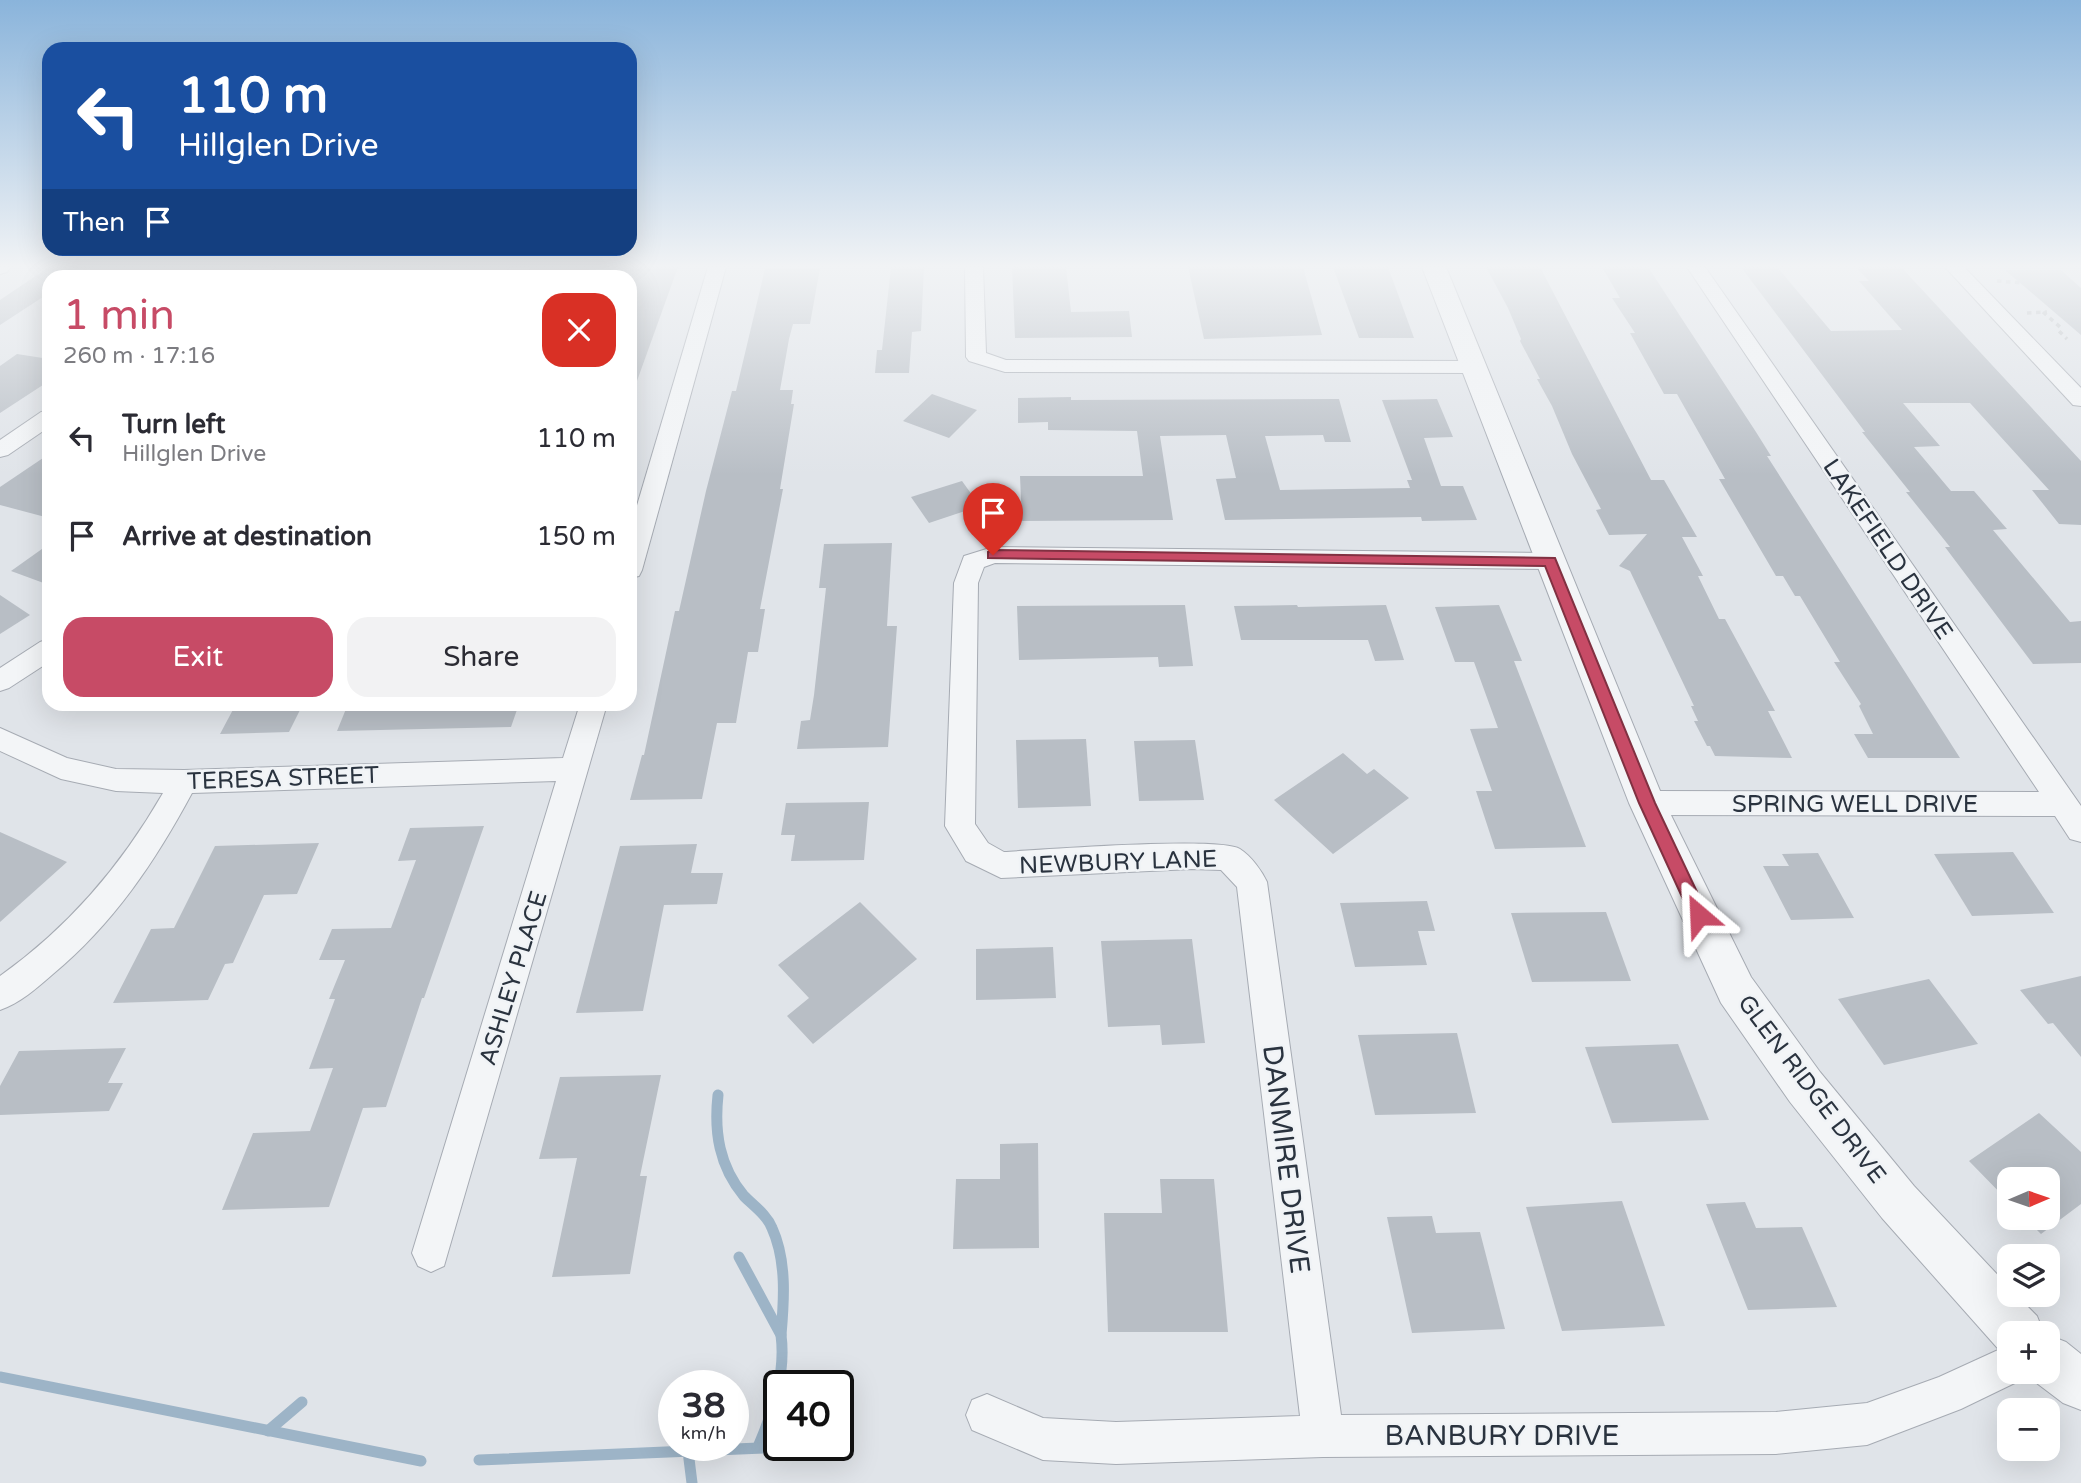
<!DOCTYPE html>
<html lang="en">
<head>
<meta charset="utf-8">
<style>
  body { margin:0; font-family:"Varela Round",sans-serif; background:#f2f2f3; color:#2b2b33; height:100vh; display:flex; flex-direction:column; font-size:26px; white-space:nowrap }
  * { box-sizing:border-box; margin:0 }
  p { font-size:23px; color:#7c7c81 }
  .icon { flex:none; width:38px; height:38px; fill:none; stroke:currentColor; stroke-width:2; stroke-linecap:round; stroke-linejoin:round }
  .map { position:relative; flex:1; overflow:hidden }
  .sheet { position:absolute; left:42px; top:270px; width:595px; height:441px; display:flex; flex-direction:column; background:#fff; border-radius:21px; box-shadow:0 7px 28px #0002 }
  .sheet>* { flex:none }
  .banner { position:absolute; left:42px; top:42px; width:595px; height:214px; border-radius:21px; box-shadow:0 7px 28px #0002; background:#1a4fa0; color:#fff; overflow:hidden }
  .needle { width:46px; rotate:88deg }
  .buttons { position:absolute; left:1997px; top:1167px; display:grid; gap:14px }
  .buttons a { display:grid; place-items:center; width:63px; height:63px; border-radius:14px; background:#fff; box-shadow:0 7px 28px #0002; font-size:35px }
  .speed { position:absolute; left:658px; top:1370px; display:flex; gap:14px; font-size:35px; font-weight:700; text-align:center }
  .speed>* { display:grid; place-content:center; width:91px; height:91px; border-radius:50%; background:#fff; box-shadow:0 7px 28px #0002; line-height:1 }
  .speed small { font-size:18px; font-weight:400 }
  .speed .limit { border:4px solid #111; border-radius:10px; background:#fff; color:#111 }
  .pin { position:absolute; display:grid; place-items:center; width:60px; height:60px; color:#fff; margin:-72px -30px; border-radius:50% 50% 50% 0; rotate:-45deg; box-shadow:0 0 7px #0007 }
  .pin .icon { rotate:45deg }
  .me { position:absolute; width:77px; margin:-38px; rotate:334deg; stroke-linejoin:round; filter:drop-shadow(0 0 5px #0008) }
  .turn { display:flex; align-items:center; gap:24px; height:147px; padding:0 21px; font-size:32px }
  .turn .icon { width:91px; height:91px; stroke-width:2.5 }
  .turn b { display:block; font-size:49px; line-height:60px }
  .then { display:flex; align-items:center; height:66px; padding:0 21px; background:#0003; gap:14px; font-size:26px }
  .round { display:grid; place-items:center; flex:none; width:74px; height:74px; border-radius:21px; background:#f2f2f3 }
  .headline { display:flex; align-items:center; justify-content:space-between; height:119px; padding:0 21px }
  h1 { font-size:42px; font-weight:600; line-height:52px; color:#c74b66 }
  .cta { display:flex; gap:14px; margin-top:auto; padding:14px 21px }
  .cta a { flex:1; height:80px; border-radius:21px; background:#c74b66; color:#fff; font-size:28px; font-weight:600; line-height:80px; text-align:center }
  .cta a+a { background:#f2f2f3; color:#2b2b33 }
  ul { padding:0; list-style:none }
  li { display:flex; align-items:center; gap:21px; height:98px; padding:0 21px }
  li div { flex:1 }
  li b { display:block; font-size:26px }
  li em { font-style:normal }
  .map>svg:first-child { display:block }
</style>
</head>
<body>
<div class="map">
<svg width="2081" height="1483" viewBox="0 0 2081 1483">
  <rect width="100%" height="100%" fill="#e0e4e9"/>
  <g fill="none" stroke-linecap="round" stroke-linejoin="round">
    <!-- stream -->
    <g stroke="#9db4c7" stroke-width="11">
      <path d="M718,1095C714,1132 719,1166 744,1196C754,1206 767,1215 772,1228C787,1261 784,1301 781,1335"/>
      <path d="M739,1257L781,1335C786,1373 773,1412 758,1447"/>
      <polyline points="0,1377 421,1461"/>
      <polyline points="268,1431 302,1402"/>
      <polyline points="688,1451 692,1483"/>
      <polyline points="479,1460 808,1446"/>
    </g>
  </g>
  <!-- building -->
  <g fill="#b8bec5">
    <polygon points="49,267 91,267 76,276 49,276 49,293 0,325 0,300"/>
    <polygon points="630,267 678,267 633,392 630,391"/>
    <polygon points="891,267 924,267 921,331 912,332 909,373 875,373 877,350 882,350"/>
    <polygon points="1012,267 1066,267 1071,312 1129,311 1132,337 1015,338"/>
    <polygon points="1188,267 1303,267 1322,335 1204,339"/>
    <polygon points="1333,267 1388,267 1414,338 1359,338"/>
    <polygon points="1486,267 1540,267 1651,480 1664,480 1697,537 1682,537 1703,576 1698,576 1719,619 1725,619 1775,711 1768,711 1792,758 1715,756 1710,746 1707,746 1694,721 1698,721 1691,706 1694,706 1630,571 1619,566 1647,534 1609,535 1596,510 1601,509 1572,454 1552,406 1537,379 1540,379 1520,341 1521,339 1508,308"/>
    <polygon points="1602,267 1648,267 1756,432 1771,456 1767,456 1960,758 1868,758 1854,734 1873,734 1859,706 1861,704 1834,662 1840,662 1800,596 1795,596 1783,576 1776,576 1719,479 1725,479 1677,394 1664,394 1630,333 1635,333 1612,298 1620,298"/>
    <polygon points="1741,267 1777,267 1831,331 1902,330 1859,281 1869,281 1856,267 1901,267 2081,461 2081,525 2059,524 2032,490 2049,490 1970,403 1903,403 1940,446 1914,447 1951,491 1974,491 2007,529 1993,530 2070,622 2081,621 2081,663 2033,664 1945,547 1950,547 1906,492 1910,492 1862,432 1865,432"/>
    <polygon points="820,268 810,324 793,324 789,339 780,390 793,390 791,404 794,404 780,489 783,489 760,609 765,609 758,652 748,652 736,723 717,723 702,799 630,800 642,755 644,755 675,611 679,611 706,491 732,391 736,391 765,269"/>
    <polygon points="2005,270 2061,270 2081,288 2081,335"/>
    <polygon points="17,354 49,359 49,381 0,413 0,366"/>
    <polygon points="932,394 977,410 949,438 903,421"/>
    <polygon points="1071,397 1071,400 1339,399 1351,442 1325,442 1323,435 1265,436 1280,490 1410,488 1407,480 1412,480 1382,400 1437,399 1453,437 1424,438 1441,486 1463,486 1477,520 1422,521 1421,517 1225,520 1216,479 1236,478 1226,435 1160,436 1173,520 1022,521 1020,476 1143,476 1137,431 1048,430 1048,422 1018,423 1018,398"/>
    <polygon points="49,454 49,518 0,505 0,487"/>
    <polygon points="962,481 980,506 929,523 911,497"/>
    <polygon points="892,543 887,626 897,626 888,747 797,749 801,721 810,720 814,695 826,588 819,588 824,544"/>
    <polygon points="49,544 49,585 11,571"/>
    <polygon points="0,595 30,615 0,634"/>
    <polygon points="1185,605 1193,666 1159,667 1158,657 1019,660 1017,606"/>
    <polygon points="1297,605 1298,607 1386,605 1404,660 1375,661 1368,640 1241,640 1234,606"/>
    <polygon points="1499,605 1522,661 1514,661 1586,847 1495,849 1476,791 1492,791 1470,729 1498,728 1474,662 1455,662 1435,607"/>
    <polygon points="236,704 303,704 289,732 220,734"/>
    <polygon points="348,704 519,704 511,727 337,731"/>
    <polygon points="1086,739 1091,806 1018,808 1016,740"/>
    <polygon points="1195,740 1204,800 1139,801 1134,741"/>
    <polygon points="1343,753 1367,774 1374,769 1409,798 1333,854 1274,800"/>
    <polygon points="869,802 864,860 791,861 795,835 781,835 786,803"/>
    <polygon points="484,826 424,998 422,998 386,1107 363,1108 329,1207 222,1210 253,1133 310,1131 333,1068 309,1069 335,999 329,999 345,960 319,960 332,929 391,928 416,860 398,861 410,828"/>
    <polygon points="0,832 67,862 0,922"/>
    <polygon points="319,843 297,894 264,895 233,963 225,964 208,1000 113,1003 151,929 174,928 215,846"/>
    <polygon points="697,844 691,873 723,873 717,904 664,905 643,1011 576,1013 620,846"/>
    <polygon points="2013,852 2054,913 1972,916 1934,854"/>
    <polygon points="1818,853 1854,918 1791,920 1763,866 1789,866 1782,854"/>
    <polygon points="1427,901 1435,931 1418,931 1427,965 1355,967 1340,903"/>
    <polygon points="860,902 917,959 813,1044 787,1016 809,998 778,965"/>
    <polygon points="1606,912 1631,981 1532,982 1511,913"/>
    <polygon points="1192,939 1205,1043 1162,1045 1160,1025 1108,1027 1101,941"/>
    <polygon points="1053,947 1056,998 976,1000 976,949"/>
    <polygon points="2081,976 2081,1057 2053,1023 2048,1024 2020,990"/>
    <polygon points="1929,979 1978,1044 1884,1065 1838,999"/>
    <polygon points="1457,1033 1476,1113 1375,1115 1358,1035"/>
    <polygon points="1678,1044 1709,1120 1612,1123 1585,1047"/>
    <polygon points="126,1048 108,1083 123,1083 109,1111 0,1115 0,1086 19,1051"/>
    <polygon points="661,1075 640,1176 647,1176 630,1274 552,1277 577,1158 539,1159 560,1077"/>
    <polygon points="2039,1113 2081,1152 2081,1204 2041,1234 2025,1218 2048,1218 2048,1180 2009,1180 2009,1202 1969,1161"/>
    <polygon points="1038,1143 1039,1248 953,1249 956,1179 1000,1179 1000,1144"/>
    <polygon points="1160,1179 1214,1179 1228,1332 1108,1332 1104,1213 1162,1213"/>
    <polygon points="1622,1201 1665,1326 1562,1331 1526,1207"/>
    <polygon points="1745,1202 1756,1228 1802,1227 1837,1307 1748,1310 1706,1204"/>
    <polygon points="1432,1216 1436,1233 1480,1232 1505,1329 1412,1333 1387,1217"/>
  </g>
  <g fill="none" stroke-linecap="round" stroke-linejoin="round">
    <defs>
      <g id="minor">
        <polygon points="0,267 10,267 7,272 0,274"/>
        <polygon points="253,267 275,267 264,276 243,276"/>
        <polygon points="511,267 531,267 522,276 502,276"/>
        <polygon points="708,267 726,267 642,570 639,576 630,578 630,529"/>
        <polygon points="965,267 983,267 986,353 1006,360 1474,361 1481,363 1484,367 1481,371 1474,373 1005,372 969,361 966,357"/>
        <polygon points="1687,267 1705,267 2081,806 2081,842 2070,839 2055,816 1647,815 1637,811 1632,803 1637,795 1647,791 2039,792"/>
        <polygon points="1945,267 1964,267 2081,388 2081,406 2073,405"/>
        <polygon points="49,411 49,427 8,455 0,457 0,440 41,412"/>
        <path d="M993,547L1550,553L1559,555L1562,561L1559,567L1550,569L995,563L984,567L978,583L975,824L988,843L1004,852C1040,850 1219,836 1240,849C1251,856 1262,871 1267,882L1341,1415L1776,1412L1867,1403L1939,1377L2009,1345V1372H2026L2023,1379L1961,1409L1867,1445L1776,1454L1323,1457L1116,1464L1043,1460L972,1430L966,1415L972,1400L987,1394L1043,1418L1116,1422L1300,1416L1237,887L1221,870L1192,869L1001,878L966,861L945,826L954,583L964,556Z"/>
        <polygon points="49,639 49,662 9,688 0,691 0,668 40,642"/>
        <path d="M580,704H607L444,1266L431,1272L418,1266L412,1253L556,781L192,793C155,862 113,924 53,974C37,988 20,1003 0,1010V976C69,927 121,866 163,793L116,791L61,779L0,751V728L67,758L116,769L184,770L563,758Z"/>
      </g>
      <g id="tertiary">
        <polygon points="1422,267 1446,267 1665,803 1751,977 1820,1072 1914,1186 2009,1287 2009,1295 2016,1295 2037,1316 2044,1334 2009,1334 2009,1355 2001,1352 1882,1218 1790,1102 1721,1003 1629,803"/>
        <polygon points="2048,1335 2066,1342 2081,1354 2081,1410 2063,1403 2030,1378 2028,1372 2048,1372"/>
      </g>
    </defs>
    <!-- minor casing -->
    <use href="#minor" stroke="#a6abb3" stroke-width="2"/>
    <!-- tertiary casing -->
    <use href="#tertiary" stroke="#a6abb3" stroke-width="2"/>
    <!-- path -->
    <g stroke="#bbbfc3" stroke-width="3.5" stroke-dasharray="4.5 4.5" stroke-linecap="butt">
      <polyline points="1997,281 2024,283"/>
      <polyline points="2043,312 2060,327 2059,331 2067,339"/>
      <polyline points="2027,313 2047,312"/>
    </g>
    <!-- minor -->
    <use href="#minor" fill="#f3f5f7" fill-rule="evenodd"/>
    <!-- tertiary -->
    <use href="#tertiary" fill="#f3f5f7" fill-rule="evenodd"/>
  </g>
  <!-- sky -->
  <linearGradient id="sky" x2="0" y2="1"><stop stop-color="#8ab4db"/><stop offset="0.56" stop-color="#f1f3f5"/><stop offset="1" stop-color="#f1f3f5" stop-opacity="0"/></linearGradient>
  <rect width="2081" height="475" fill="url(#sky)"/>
  <!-- route -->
  <polygon fill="#c74b66" stroke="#813142" stroke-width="2" points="993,550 1555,558 1655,803 1708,915 1706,921 1699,923 1693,921 1639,803 1545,566 988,558 988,552"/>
  <g text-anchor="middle" stroke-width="5" stroke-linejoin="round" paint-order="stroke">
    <!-- street labels -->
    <g font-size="24" fill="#2a333f" stroke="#f0f3f6">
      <text transform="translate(1888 549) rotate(56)" y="8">LAKEFIELD DRIVE</text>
      <text transform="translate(283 778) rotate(-2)" y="8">TERESA STREET</text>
      <text x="1855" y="812">SPRING WELL DRIVE</text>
      <text transform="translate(1118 862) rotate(-2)" y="8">NEWBURY LANE</text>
      <text transform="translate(513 978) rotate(-73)" y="8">ASHLEY PLACE</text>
      <text transform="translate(1812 1089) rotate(53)" y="8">GLEN RIDGE DRIVE</text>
    </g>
    <!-- near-street labels -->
    <g font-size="28" fill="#2a333f" stroke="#f0f3f6">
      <text transform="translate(1287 1159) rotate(83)" y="10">DANMIRE DRIVE</text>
      <text x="1502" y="1445">BANBURY DRIVE</text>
    </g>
  </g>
</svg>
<div class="buttons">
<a><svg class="needle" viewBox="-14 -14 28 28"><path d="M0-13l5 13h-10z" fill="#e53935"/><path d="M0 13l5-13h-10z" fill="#7c7c81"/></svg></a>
<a><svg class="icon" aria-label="layers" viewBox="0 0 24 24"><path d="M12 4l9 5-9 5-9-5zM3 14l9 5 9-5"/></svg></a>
<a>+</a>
<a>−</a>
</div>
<div class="speed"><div>38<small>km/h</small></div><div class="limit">40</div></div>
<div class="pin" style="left:993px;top:555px;background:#d93025"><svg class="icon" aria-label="arrive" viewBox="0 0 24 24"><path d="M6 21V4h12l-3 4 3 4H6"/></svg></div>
<svg class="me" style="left:1699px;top:915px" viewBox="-20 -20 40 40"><path d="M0-17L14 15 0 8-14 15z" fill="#c74b66" stroke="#fff" stroke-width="4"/></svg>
<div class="banner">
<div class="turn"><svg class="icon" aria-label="left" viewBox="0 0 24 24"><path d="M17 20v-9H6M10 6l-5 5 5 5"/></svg><div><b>110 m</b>Hillglen Drive</div></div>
<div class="then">Then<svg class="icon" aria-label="arrive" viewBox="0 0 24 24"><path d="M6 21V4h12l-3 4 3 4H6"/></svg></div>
</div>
<section class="sheet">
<div class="headline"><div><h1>1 min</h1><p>260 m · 17:16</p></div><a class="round" style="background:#d93025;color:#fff"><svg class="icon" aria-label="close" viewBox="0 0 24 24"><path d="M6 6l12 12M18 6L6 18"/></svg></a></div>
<ul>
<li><svg class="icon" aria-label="left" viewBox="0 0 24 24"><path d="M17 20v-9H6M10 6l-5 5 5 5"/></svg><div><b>Turn left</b><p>Hillglen Drive</p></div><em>110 m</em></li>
<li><svg class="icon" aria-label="arrive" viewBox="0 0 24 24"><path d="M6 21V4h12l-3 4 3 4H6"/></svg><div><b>Arrive at destination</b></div><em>150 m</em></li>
</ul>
<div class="cta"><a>Exit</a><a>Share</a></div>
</section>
</div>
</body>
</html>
